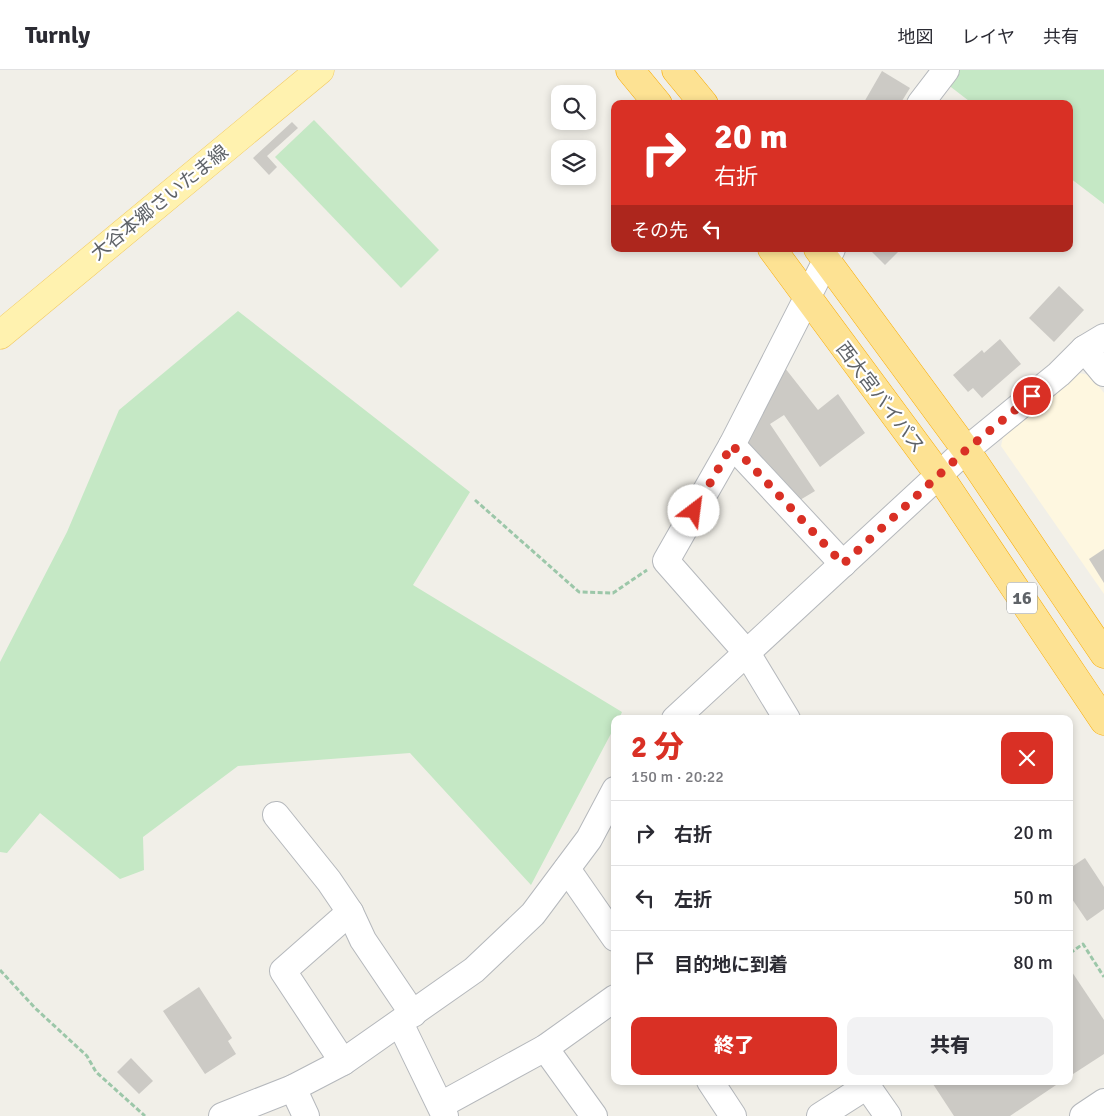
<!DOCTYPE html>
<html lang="ja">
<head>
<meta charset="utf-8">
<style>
  body { margin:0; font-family:Signika,"Noto Sans JP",sans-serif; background:#f2f2f3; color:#2b2b33; height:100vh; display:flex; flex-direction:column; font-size:19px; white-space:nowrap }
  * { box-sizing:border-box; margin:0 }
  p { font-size:16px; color:#7c7c81 }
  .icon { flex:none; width:28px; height:28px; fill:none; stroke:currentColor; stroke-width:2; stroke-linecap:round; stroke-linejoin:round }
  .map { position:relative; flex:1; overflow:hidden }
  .drawer { position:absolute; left:611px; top:645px; width:462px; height:370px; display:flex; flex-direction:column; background:#fff; border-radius:10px; box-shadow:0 2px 8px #0003 }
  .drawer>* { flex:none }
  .hud { position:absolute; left:611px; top:30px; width:462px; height:152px; border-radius:10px; box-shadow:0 2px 8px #0003; background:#d93025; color:#fff; overflow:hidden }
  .controls { position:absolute; left:551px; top:15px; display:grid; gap:10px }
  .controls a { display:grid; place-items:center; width:45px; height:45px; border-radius:10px; background:#fff; box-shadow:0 2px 8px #0003; font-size:25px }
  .pin { position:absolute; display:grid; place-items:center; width:42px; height:42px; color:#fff; margin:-21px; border:2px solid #fff; border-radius:50%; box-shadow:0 1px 5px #0007 }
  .me { position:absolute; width:55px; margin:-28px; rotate:30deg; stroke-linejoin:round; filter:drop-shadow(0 0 4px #0008) }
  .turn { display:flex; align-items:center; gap:18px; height:105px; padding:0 20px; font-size:22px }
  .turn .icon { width:65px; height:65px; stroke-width:2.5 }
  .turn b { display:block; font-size:35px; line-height:42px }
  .then { display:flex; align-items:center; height:48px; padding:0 20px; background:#0003; gap:10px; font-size:19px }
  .round { display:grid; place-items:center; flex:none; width:52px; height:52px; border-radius:10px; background:#f2f2f3 }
  .summary { display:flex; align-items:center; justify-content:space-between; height:85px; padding:0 20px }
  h1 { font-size:30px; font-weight:800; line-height:38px; color:#d93025 }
  .action { display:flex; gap:10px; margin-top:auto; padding:10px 20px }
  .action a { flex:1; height:58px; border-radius:10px; background:#d93025; color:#fff; font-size:20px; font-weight:800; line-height:58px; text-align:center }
  .action a+a { background:#f2f2f3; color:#2b2b33 }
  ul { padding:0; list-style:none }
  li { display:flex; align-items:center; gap:15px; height:65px; padding:0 20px; border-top:1px solid #e1e1e2 }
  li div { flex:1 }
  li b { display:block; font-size:19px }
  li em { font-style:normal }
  header { display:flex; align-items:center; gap:30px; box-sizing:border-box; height:70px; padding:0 25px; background:#fff; border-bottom:1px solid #e1e1e2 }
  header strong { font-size:24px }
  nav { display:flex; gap:28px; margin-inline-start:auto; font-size:18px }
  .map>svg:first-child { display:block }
</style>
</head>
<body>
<header>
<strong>Turnly</strong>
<nav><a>地図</a><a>レイヤ</a><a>共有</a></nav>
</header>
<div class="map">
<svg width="1104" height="1046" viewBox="0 0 1104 1046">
  <rect width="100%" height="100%" fill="#f1efe8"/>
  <!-- commercial -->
  <polygon fill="#fef7e0" points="1078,303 1090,305 1104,323 1104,524 1001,376 1004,363"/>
  <!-- green -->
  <g fill="#c5e8c5">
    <polygon points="957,0 1104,0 1104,134 1070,108 1070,34 973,34 947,14"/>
    <polygon points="314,50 439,180 401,218 275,87"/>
    <polygon points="238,241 470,422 413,515 622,642 619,649 615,649 615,656 531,815 410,683 238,696 143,767 144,800 120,809 40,743 7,783 0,782 0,592 67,462 119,340"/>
  </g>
  <!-- building -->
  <g fill="#cccac5">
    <polygon points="882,1 910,18 900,34 863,34"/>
    <polygon points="292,52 298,58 267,86 277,97 269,105 253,88"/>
    <polygon points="869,179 901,179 885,195"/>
    <polygon points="1059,216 1084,240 1054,272 1029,248"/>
    <polygon points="1000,269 1021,294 982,328 973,318 968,322 953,305 982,280 984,283"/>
    <polygon points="781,293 818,340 838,324 865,363 820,397 784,345 770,354 815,421 795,433 742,376"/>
    <polygon points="1104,479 1104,513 1089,489"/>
    <polygon points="1085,788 1104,817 1104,839 1087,851 1070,826 1070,798"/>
    <polygon points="1070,899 1104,950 1104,984 1070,1006"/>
    <polygon points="199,917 232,968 228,971 236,984 205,1004 163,941"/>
    <polygon points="131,988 153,1011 139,1024 117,1002"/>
    <polygon points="931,1011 1062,1011 1010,1046 954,1046"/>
  </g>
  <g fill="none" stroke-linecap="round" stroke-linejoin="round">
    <defs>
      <g id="minor">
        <polyline points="920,34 946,0"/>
        <polyline points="1084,279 1104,303"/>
        <polyline points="732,375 843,494"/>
        <polyline points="675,649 966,380 1059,304 1084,279 1104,267"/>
        <polyline points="787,649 747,583 666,491 732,375 832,179"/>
        <polyline points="276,745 329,811 350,842 363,870 413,944"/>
        <polyline points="567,799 615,868"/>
        <polyline points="400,953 445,1046"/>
        <polyline points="545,978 594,1046"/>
        <polyline points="343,992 283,901 350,842"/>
        <polyline points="710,1011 733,1046"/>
        <polyline points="293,1018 306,1046"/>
        <polyline points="441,1035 545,978 615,928"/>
        <polyline points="222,1046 293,1018 343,992 474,900 533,844 589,769 615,720"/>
        <polyline points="820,1046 867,1016 888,1046"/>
        <polyline points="1083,1046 1104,1032"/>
      </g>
      <polyline id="major" points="0,265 320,0"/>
      <g id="highway">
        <polyline points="630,0 658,34"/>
        <polyline points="676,0 704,34"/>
        <polyline points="772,179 939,405 1104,651"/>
        <polyline points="818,179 966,380 1104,584"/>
      </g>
    </defs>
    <!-- minor casing -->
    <use href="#minor" stroke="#b5b8bc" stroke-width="28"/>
    <!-- major casing -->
    <use href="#major" stroke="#f2c960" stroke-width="29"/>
    <!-- highway casing -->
    <use href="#highway" stroke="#f9ab00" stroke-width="29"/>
    <!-- path -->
    <g stroke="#9cc7a9" stroke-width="3" stroke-dasharray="5 2.5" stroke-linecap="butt">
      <polyline points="475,430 579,522 613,523 647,500"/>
      <polyline points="1070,883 1083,874 1104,907"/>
      <polyline points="0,900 35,938 87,986 96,1002 145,1046"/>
    </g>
    <!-- minor -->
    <use href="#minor" stroke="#fff" stroke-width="26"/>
    <!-- major -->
    <use href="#major" stroke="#fff2af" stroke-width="28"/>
    <!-- highway -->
    <use href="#highway" stroke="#fde293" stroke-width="28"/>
  </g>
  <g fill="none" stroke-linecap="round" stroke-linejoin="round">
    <!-- route -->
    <polyline stroke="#d93025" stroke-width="9" stroke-dasharray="0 16.2" points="694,441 732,375 843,494 966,380 1032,326"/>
  </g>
  <g text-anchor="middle" stroke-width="4.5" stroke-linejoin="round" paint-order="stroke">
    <!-- shield labels -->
    <rect fill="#fff" stroke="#8f9295" stroke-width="1" x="1007" y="512.5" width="30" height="31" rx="4"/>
    <g font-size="18" font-weight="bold" fill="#5f6368">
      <text x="1022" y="534">16</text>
    </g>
    <!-- street labels -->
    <g font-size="19" fill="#5f6368" stroke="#fff">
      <text transform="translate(159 132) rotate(-39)" y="7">大谷本郷さいたま線</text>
      <text transform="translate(881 327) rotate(53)" y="7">西大宮バイパス</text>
    </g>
  </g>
</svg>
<div class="controls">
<a><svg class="icon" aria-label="search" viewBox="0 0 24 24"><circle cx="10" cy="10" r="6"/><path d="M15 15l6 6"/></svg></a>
<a><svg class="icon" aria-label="layers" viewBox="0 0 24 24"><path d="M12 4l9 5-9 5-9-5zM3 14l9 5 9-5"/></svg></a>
</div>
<div class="pin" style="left:1032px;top:326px;background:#d93025"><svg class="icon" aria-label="arrive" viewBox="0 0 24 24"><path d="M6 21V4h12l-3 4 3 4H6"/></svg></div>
<svg class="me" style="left:694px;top:441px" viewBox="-20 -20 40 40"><circle r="19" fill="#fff"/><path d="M0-13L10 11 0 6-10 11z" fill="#d93025"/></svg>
<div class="hud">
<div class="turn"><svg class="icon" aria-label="right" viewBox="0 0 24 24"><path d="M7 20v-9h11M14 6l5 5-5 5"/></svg><div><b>20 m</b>右折</div></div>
<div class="then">その先<svg class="icon" aria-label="left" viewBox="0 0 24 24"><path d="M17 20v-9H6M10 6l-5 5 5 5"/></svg></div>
</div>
<section class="drawer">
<div class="summary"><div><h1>2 分</h1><p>150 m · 20:22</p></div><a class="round" style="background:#d93025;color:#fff"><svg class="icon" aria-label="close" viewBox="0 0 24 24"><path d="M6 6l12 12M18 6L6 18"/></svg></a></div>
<ul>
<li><svg class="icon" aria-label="right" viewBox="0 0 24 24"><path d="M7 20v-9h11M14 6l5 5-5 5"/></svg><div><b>右折</b></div><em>20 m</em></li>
<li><svg class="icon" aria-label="left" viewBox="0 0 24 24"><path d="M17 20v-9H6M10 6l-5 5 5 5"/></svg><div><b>左折</b></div><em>50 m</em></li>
<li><svg class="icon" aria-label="arrive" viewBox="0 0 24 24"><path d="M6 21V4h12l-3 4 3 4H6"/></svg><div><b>目的地に到着</b></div><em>80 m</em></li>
</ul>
<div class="action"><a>終了</a><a>共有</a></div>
</section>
</div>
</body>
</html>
